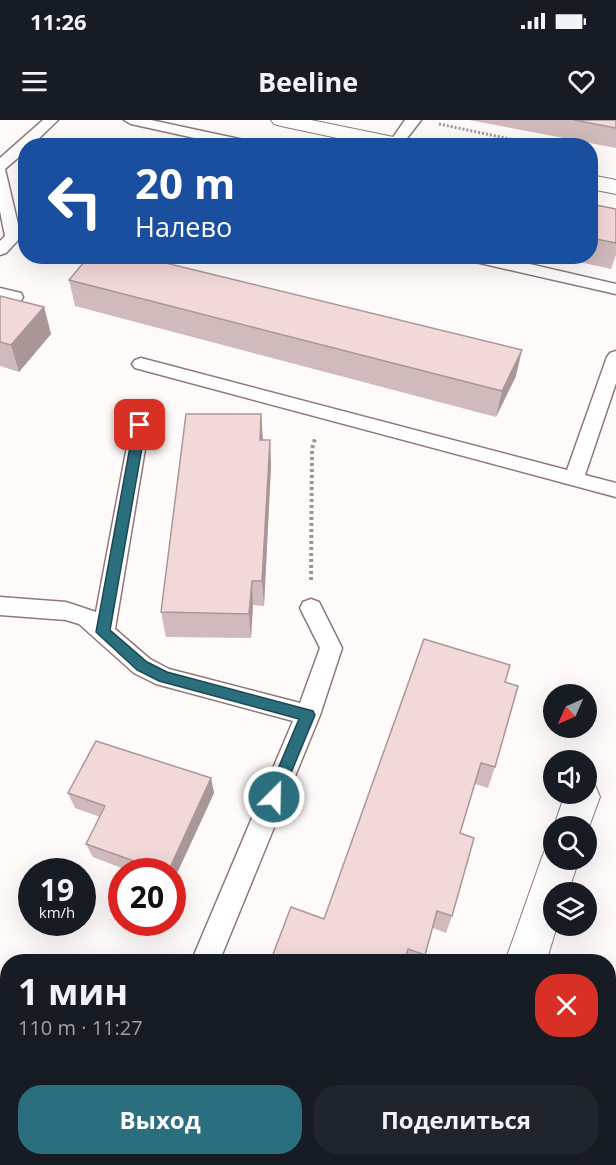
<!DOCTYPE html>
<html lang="ru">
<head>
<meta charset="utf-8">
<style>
  body { margin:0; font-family:"Open Sans",sans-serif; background:#20242c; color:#f1f3f6; height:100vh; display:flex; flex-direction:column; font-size:22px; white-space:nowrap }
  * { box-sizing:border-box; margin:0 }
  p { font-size:20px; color:#9ea1a6 }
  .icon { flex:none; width:33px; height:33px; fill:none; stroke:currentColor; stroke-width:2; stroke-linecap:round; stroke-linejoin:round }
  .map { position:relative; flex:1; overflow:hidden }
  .panel { position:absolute; left:0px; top:834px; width:616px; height:212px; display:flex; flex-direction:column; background:#171b24; border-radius:24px 24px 0 0; box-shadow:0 6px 24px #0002 }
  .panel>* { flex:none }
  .guide { position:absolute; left:18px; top:18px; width:580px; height:126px; border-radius:24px; box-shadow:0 6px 24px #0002; background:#1a4fa0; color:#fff; overflow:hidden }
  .needle { width:39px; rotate:225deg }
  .fabs { position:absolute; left:543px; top:564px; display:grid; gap:12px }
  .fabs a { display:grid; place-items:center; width:54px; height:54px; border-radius:50%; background:#171b24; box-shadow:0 6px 24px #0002; font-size:30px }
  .speed { position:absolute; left:18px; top:738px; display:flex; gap:12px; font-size:30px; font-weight:700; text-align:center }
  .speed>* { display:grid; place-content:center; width:78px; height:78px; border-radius:50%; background:#171b24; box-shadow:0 6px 24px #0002; line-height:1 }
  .speed small { font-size:15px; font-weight:400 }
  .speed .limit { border:9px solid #d22; background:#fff; color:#111 }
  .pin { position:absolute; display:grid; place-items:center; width:51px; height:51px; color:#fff; margin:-26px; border-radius:12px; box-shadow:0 3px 9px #0006 }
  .me { position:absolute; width:66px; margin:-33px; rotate:23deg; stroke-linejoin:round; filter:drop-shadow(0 0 4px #0008) }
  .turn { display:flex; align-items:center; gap:21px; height:126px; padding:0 18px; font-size:27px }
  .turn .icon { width:78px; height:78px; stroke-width:2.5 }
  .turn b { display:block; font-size:42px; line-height:51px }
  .round { display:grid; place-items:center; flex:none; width:63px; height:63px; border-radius:24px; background:#20242c }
  .headline { display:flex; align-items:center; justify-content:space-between; height:102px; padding:0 18px }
  h1 { font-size:36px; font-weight:700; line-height:45px }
  .primary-button { display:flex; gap:12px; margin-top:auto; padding:12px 18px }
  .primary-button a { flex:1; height:69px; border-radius:24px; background:#2b6f7f; color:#fff; font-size:24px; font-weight:700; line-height:69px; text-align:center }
  .primary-button a+a { background:#20242c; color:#f1f3f6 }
  .status { display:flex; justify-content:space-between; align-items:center; height:42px; padding:0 30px; background:#171b24; direction:ltr }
  .status svg { height:16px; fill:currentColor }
  header { display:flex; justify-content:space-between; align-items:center; height:78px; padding:0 18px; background:#171b24; font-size:27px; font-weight:700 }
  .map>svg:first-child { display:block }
</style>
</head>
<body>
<div class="status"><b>11:26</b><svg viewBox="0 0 49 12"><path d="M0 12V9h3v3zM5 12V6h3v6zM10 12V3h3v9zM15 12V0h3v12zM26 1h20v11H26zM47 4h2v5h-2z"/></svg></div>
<header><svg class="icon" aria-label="menu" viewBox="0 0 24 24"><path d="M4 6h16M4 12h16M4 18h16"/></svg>Beeline<svg class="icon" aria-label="heart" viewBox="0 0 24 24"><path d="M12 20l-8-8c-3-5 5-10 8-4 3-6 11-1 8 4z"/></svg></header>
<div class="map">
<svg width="616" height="1045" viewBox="0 0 616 1045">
  <rect width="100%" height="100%" fill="#fffafa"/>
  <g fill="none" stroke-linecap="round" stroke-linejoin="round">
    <defs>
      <g id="service">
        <polygon points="43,0 58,0 31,26 26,26 26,31 5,49 21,117 6,133 0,135 0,121 5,116 0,91 0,38"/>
        <polygon points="124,0 151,0 253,22 260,26 231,26 131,4"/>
        <polygon points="405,0 421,0 401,26 391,26 389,23"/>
        <polygon points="357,11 364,15 357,26 342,26 352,12"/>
        <polygon points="463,136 495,136 616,164 616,174 471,141"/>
        <polygon points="0,168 21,173 23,177 21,181 15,182 0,178"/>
        <polygon points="616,231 616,263 585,355 616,363 616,377 135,248 132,244 135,240 141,238 567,350 607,237 610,233"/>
        <polygon points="140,298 147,300 149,305 115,509 150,539 169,549 300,583 320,528 300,488 303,482 311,479 319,482 342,528 320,595 219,842 191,842 293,601 156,564 134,553 79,504 66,500 0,495 0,477 66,482 96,492 131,305 133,300"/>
        <polygon points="106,1038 137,1038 135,1045 103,1045"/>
      </g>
      <g id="minor">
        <polygon points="586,662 595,665 600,677 586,715 586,706 554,706 565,674 586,674"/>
        <polygon points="554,724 554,740 579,740 568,772 554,772 554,806 557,806 546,842 505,842 541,740 546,727"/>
        <polygon points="405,1038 451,1038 449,1045 403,1045"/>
      </g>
      <g id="tertiary">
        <polygon points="271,0 311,0 408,20 415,22 418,26 375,26 281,6 274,4"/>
        <polygon points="591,55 616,60 616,74 591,69"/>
      </g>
    </defs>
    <!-- service casing -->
    <use href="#service" stroke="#8e7879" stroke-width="3"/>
    <!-- minor casing -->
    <use href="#minor" stroke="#8e7879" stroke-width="2"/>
    <!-- tertiary casing -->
    <use href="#tertiary" stroke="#8e7879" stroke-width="2"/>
    <!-- path-far2 -->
    <polyline stroke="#9d9595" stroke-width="3" stroke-dasharray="2 2" stroke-linecap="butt" points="439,4 543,26"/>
    <!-- path-far1 -->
    <polyline stroke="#9d9595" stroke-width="4" stroke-dasharray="3 3" stroke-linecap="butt" points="311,460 312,329 315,319"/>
    <!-- path -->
    <polyline stroke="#9d9595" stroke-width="4.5" stroke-dasharray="4 4" stroke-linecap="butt" points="0,1035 16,1045"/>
    <!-- service -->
    <use href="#service" fill="#fff" fill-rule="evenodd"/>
    <!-- minor -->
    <use href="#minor" fill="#fff" fill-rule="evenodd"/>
    <!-- tertiary -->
    <use href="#tertiary" fill="#fff" fill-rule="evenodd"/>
  </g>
  <!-- wall -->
  <g fill="#d0babb">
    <polygon points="469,0 616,0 616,28"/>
    <polygon points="591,84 616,89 616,135 611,149 552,136 591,136"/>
    <polygon points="69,160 516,256 496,297 75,186"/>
    <polygon points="0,176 44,187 51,214 19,252 0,246"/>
    <polygon points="261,294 263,320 270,320 271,346 264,486 253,485 251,518 166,517 161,492"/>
    <polygon points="505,562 495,647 488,668 475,664 460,713 452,796 446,813 433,808 423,842 270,842 324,799"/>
    <polygon points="211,658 214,673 172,764 172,752 132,752 93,737 86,724 100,697 75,688 68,673"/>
    <polygon points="196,1038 345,1038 343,1045 201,1045"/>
  </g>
  <!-- shaded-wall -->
  <g fill="#a99798">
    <polygon points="44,187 51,214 19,252 11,225"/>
    <polygon points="522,230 516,256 496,297 502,271"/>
    <polygon points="261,294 263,321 260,320"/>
    <polygon points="270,320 271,346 264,486 262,461"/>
    <polygon points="252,461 253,485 251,518 249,494"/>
    <polygon points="211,658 214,673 172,764 172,752 168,752"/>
  </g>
  <!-- building -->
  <g fill="#f2d8d9" stroke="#a99798" stroke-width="1.5">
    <polygon points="574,0 616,0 616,8"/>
    <polygon points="591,84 616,89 616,123 591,118"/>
    <polygon points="89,136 137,136 522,230 502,271 69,160"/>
    <polygon points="0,176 44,187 11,225 0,222"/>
    <polygon points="186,294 261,294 260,320 270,320 262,461 252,461 249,494 161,492"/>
    <polygon points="424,519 510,545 505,562 518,566 495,647 481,643 460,713 474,718 452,796 437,791 425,835 408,829 404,842 270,842 291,787 324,799"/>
    <polygon points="96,621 211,658 168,752 165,752 86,724 105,686 68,673"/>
    <polygon points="196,1038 344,1038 342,1045 208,1045 209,1044"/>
  </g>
  <!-- route -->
  <polygon fill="#2b6f7f" stroke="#1c4853" stroke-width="1.5" points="140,301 146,305 110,510 147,542 167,552 313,591 315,595 281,677 279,682 274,684 268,682 266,677 299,599 159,561 137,550 96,512 134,305"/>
</svg>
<div class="fabs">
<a><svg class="needle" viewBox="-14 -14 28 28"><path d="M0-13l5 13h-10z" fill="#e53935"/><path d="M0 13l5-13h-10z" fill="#9ea1a6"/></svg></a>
<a><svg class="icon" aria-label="sound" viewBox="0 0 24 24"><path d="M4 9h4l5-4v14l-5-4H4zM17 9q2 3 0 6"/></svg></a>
<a><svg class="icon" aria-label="search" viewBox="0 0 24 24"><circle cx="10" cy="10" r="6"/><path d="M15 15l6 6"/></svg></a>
<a><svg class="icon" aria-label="layers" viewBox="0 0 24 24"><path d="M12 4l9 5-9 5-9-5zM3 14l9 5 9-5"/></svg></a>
</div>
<div class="speed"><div>19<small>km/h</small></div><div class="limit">20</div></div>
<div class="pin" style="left:140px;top:305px;background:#d93025"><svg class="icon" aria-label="arrive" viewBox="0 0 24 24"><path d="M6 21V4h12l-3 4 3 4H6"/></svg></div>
<svg class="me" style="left:274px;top:677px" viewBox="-20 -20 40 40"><circle r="17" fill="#2b6f7f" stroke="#fff" stroke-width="3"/><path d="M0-11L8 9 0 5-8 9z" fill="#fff"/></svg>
<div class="guide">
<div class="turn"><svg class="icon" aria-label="left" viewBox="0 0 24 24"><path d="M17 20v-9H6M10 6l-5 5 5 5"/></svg><div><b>20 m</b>Налево</div></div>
</div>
<section class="panel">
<div class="headline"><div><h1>1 мин</h1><p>110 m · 11:27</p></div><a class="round" style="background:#d93025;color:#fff"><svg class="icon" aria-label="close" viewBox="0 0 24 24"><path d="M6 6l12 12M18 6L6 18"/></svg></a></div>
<div class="primary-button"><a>Выход</a><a>Поделиться</a></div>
</section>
</div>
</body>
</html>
